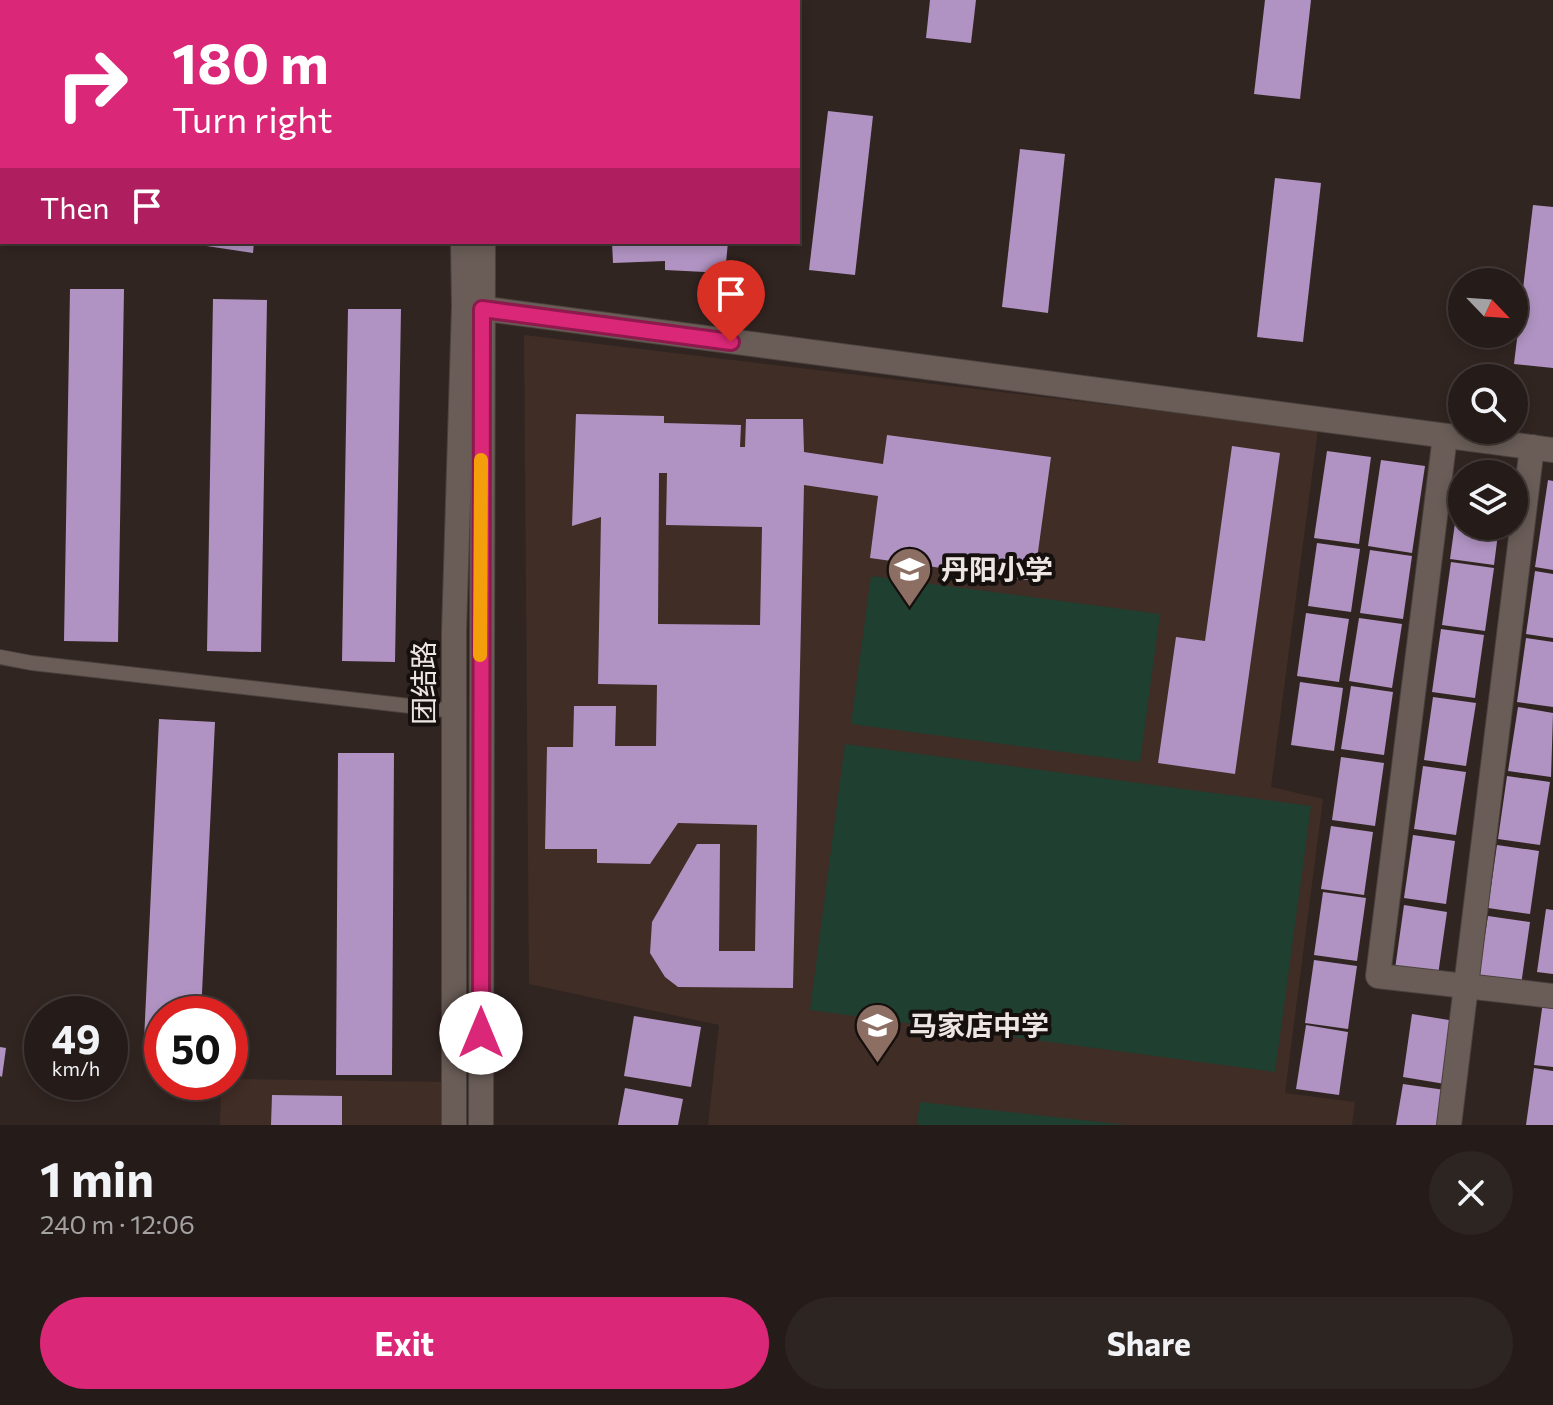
<!DOCTYPE html>
<html lang="en">
<head>
<meta charset="utf-8">
<style>
  body { margin:0; font-family:Commissioner,"Noto Sans SC",sans-serif; background:#2d2522; color:#f1f3f6; height:100vh; display:flex; flex-direction:column; font-size:30px; white-space:nowrap }
  * { box-sizing:border-box; margin:0 }
  p { font-size:26px; color:#a3a1a2 }
  .icon { flex:none; width:44px; height:44px; fill:none; stroke:currentColor; stroke-width:2; stroke-linecap:round; stroke-linejoin:round }
  .map { position:relative; height:1125px; overflow:hidden }
  .sheet { display:flex; flex-direction:column; background:#251c19; flex:1 }
  .sheet>* { flex:none }
  .guide { position:absolute; left:0px; top:0px; width:800px; height:244px; box-shadow:0 4px 12px #0003,0 0 0 2px #423a38; background:#db2777; color:#fff; overflow:hidden }
  .needle { width:52px; rotate:115deg }
  .buttons { position:absolute; left:1448px; top:268px; display:grid; gap:16px }
  .buttons a { display:grid; place-items:center; width:80px; height:80px; border-radius:50%; background:#251c19; box-shadow:0 4px 12px #0003,0 0 0 2px #423a38; font-size:40px }
  .speed { position:absolute; left:24px; top:996px; display:flex; gap:16px; font-size:40px; font-weight:700; text-align:center }
  .speed>* { display:grid; place-content:center; width:104px; height:104px; border-radius:50%; background:#251c19; box-shadow:0 4px 12px #0003,0 0 0 2px #423a38; line-height:1 }
  .speed small { font-size:20px; font-weight:400 }
  .speed .limit { border:12px solid #d22; background:#fff; color:#111 }
  .pin { position:absolute; display:grid; place-items:center; width:68px; height:68px; color:#fff; margin:-82px -34px; border-radius:50% 50% 50% 0; rotate:-45deg; box-shadow:0 0 8px #0007 }
  .pin .icon { rotate:45deg }
  .me { position:absolute; width:88px; margin:-44px; rotate:0deg; stroke-linejoin:round; filter:drop-shadow(0 0 6px #0008) }
  .turn { display:flex; align-items:center; gap:28px; height:168px; padding:0 40px; font-size:36px }
  .turn .icon { width:104px; height:104px; stroke-width:2.5 }
  .turn b { display:block; font-size:56px; line-height:68px }
  .then { display:flex; align-items:center; height:76px; padding:0 40px; background:#0003; gap:16px; font-size:30px }
  .round { display:grid; place-items:center; flex:none; width:84px; height:84px; border-radius:42px; background:#2d2522 }
  .summary { display:flex; align-items:center; justify-content:space-between; height:136px; padding:0 40px }
  h1 { font-size:48px; font-weight:700; line-height:60px }
  .cta { display:flex; gap:16px; margin-top:auto; padding:16px 40px }
  .cta a { flex:1; height:92px; border-radius:48px; background:#db2777; color:#fff; font-size:32px; font-weight:700; line-height:92px; text-align:center }
  .cta a+a { background:#2d2522; color:#f1f3f6 }
  .map>svg:first-child { display:block }
</style>
</head>
<body>
<div class="map">
<svg width="1553" height="1125" viewBox="0 0 1553 1125">
  <rect width="100%" height="100%" fill="#312521"/>
  <!-- built -->
  <g fill="#3f2d26">
    <polygon points="524,335 1318,430 1271,787 1323,799 1285,1093 1355,1102 1352,1125 708,1125 719,1025 529,984"/>
    <polygon points="230,1079 449,1082 449,1125 220,1125 221,1082 230,1082"/>
  </g>
  <!-- green -->
  <g fill="#1f3f30">
    <polygon points="871,576 1160,614 1140,762 851,724"/>
    <polygon points="845,744 1311,806 1275,1072 810,1010"/>
    <polygon points="920,1102 1127,1125 917,1125"/>
  </g>
  <!-- building -->
  <g fill="#b093c2" fill-rule="evenodd">
    <polygon points="930,0 976,0 971,43 926,38"/>
    <polygon points="1265,0 1311,0 1300,99 1254,94"/>
    <polygon points="828,111 873,116 855,275 809,270"/>
    <polygon points="1020,149 1065,154 1048,313 1002,307"/>
    <polygon points="1275,178 1321,183 1303,342 1257,337"/>
    <polygon points="1533,205 1553,207 1553,368 1514,364"/>
    <polygon points="180,242 254,242 253,253"/>
    <polygon points="612,242 728,242 725,273 665,270 665,261 613,263"/>
    <polygon points="70,289 124,289 118,642 64,641"/>
    <polygon points="213,299 267,300 261,652 207,651"/>
    <polygon points="348,309 401,309 395,662 342,661"/>
    <path d="M576,414L664,416V423L741,425L740,447H745L746,419H803L804,452L883,464L887,435L1051,457L1034,581L870,558L878,496L804,485L793,988L678,987L665,977L650,953L652,922L697,844H720L719,951H755L757,825L678,823L650,864L597,863V849H545L547,747H573L574,706H616L615,746H656L657,685L598,684L601,517L572,526ZM659,473H667L666,525L762,527L760,625L658,624Z"/>
    <polygon points="1232,446 1280,453 1235,774 1158,763 1176,637 1205,641"/>
    <polygon points="1327,451 1371,457 1359,544 1314,538"/>
    <polygon points="1381,460 1425,466 1412,553 1368,546"/>
    <polygon points="1548,480 1553,481 1553,570 1535,567"/>
    <polygon points="1460,487 1462,526 1499,526 1494,565 1450,559"/>
    <polygon points="1317,543 1360,549 1351,612 1308,606"/>
    <polygon points="1370,550 1412,556 1403,619 1360,613"/>
    <polygon points="1451,562 1494,568 1485,631 1442,625"/>
    <polygon points="1535,571 1553,574 1553,638 1526,634"/>
    <polygon points="1306,613 1349,619 1339,682 1297,676"/>
    <polygon points="1359,618 1402,624 1392,688 1349,681"/>
    <polygon points="1441,629 1484,635 1475,698 1432,692"/>
    <polygon points="1526,638 1553,642 1553,707 1517,702"/>
    <polygon points="1300,682 1343,688 1334,751 1291,745"/>
    <polygon points="1351,686 1393,692 1384,755 1341,749"/>
    <polygon points="1433,697 1476,703 1466,766 1424,760"/>
    <polygon points="1518,707 1553,713 1551,777 1508,771"/>
    <polygon points="159,719 215,722 201,1014 162,1014 162,1042 144,1041"/>
    <polygon points="338,753 394,753 392,1075 336,1075"/>
    <polygon points="1341,757 1384,763 1375,826 1332,820"/>
    <polygon points="1423,766 1466,772 1456,835 1414,829"/>
    <polygon points="1507,776 1550,782 1540,845 1498,839"/>
    <polygon points="1331,826 1373,832 1364,895 1321,889"/>
    <polygon points="1413,835 1455,841 1446,904 1404,898"/>
    <polygon points="1497,845 1539,851 1530,914 1488,908"/>
    <polygon points="1323,892 1366,898 1357,961 1314,955"/>
    <polygon points="1404,905 1447,912 1438,975 1395,969"/>
    <polygon points="1546,909 1553,910 1553,974 1537,972"/>
    <polygon points="1488,916 1530,922 1521,985 1478,979"/>
    <polygon points="1314,960 1357,966 1348,1029 1305,1023"/>
    <polygon points="1543,1002 1553,1003 1553,1067 1534,1065"/>
    <polygon points="1412,1014 1455,1021 1445,1084 1403,1077"/>
    <polygon points="634,1016 701,1027 691,1087 624,1076"/>
    <polygon points="1306,1025 1348,1032 1339,1095 1296,1089"/>
    <polygon points="0,1047 6,1048 2,1077 0,1076"/>
    <polygon points="1534,1068 1553,1071 1553,1125 1526,1125"/>
    <polygon points="1403,1084 1445,1090 1440,1125 1396,1125"/>
    <polygon points="625,1088 683,1099 678,1125 618,1125"/>
    <polygon points="272,1095 342,1096 342,1125 271,1125"/>
  </g>
  <g fill="none" stroke-linecap="round" stroke-linejoin="round">
    <defs>
      <g id="lane">
        <polyline points="38,2 38,0"/>
        <polyline points="175,2 175,0"/>
        <polyline points="0,28 2,29"/>
        <polyline points="0,657 32,663 454,711"/>
      </g>
      <g id="street">
        <polyline points="464,306 1553,450"/>
        <polyline points="1445,436 1378,976 1553,996"/>
        <polyline points="1449,1125 1532,447"/>
      </g>
      <g id="secondary">
        <polyline points="461,0 461,2"/>
        <polyline points="484,2 484,0"/>
        <polyline points="454,1125 454,632 464,306 463,242"/>
        <polyline points="481,1125 483,242"/>
      </g>
    </defs>
    <!-- lane casing -->
    <use href="#lane" stroke="#4b423e" stroke-width="16"/>
    <!-- street casing -->
    <use href="#street" stroke="#4b423e" stroke-width="26"/>
    <!-- secondary casing -->
    <use href="#secondary" stroke="#4b423e" stroke-width="26"/>
    <!-- lane -->
    <use href="#lane" stroke="#6a5d57" stroke-width="14"/>
    <!-- street -->
    <use href="#street" stroke="#6a5d57" stroke-width="24"/>
    <!-- secondary -->
    <use href="#secondary" stroke="#6a5d57" stroke-width="24"/>
  </g>
  <g fill="none" stroke-linecap="round" stroke-linejoin="round">
    <defs>
      <polyline id="route" points="481,1033 482,309 731,342"/>
    </defs>
    <!-- route casing -->
    <use href="#route" stroke="#8e194d" stroke-width="20"/>
    <!-- route -->
    <use href="#route" stroke="#db2777" stroke-width="14"/>
    <!-- slow -->
    <polyline stroke="#f59e0b" stroke-width="14" points="480,655 481,460"/>
  </g>
  <!-- icons -->
  <defs>
    <symbol id="school-pin" viewBox="-11 -11 22 30"><path d="M0 17L-7.5 6A9.5 9.5 0 1 1 7.5 6Z" fill="#8d6e63" stroke="#15100e"/><path d="M0-5L7-2L0 1L-7-2ZM-4 1L0 2.5L4 1V4Q0 6-4 4Z" fill="#fff"/></symbol>
  </defs>
  <g fill-rule="evenodd">
    <use href="#school-pin" x="884" y="544" width="51" height="69"/>
    <use href="#school-pin" x="852" y="1000" width="51" height="69"/>
  </g>
  <g text-anchor="middle" stroke-width="8" stroke-linejoin="round" paint-order="stroke">
    <!-- poi labels -->
    <g font-size="28" font-weight="bold" fill="#ede5e2" stroke="#15100e" text-anchor="start">
      <text x="941" y="580">丹阳小学</text>
      <text x="909" y="1036">马家店中学</text>
    </g>
    <!-- street labels -->
    <g font-size="28" fill="#ede5e2" stroke="#15100e">
      <text transform="translate(424 683) rotate(-90)" y="10">团结路</text>
    </g>
  </g>
</svg>
<div class="buttons">
<a><svg class="needle" viewBox="-14 -14 28 28"><path d="M0-13l5 13h-10z" fill="#e53935"/><path d="M0 13l5-13h-10z" fill="#a3a1a2"/></svg></a>
<a><svg class="icon" aria-label="search" viewBox="0 0 24 24"><circle cx="10" cy="10" r="6"/><path d="M15 15l6 6"/></svg></a>
<a><svg class="icon" aria-label="layers" viewBox="0 0 24 24"><path d="M12 4l9 5-9 5-9-5zM3 14l9 5 9-5"/></svg></a>
</div>
<div class="speed"><div>49<small>km/h</small></div><div class="limit">50</div></div>
<div class="pin" style="left:731px;top:342px;background:#d93025"><svg class="icon" aria-label="arrive" viewBox="0 0 24 24"><path d="M6 21V4h12l-3 4 3 4H6"/></svg></div>
<svg class="me" style="left:481px;top:1033px" viewBox="-20 -20 40 40"><circle r="19" fill="#fff"/><path d="M0-13L10 11 0 6-10 11z" fill="#db2777"/></svg>
<div class="guide">
<div class="turn"><svg class="icon" aria-label="right" viewBox="0 0 24 24"><path d="M7 20v-9h11M14 6l5 5-5 5"/></svg><div><b>180 m</b>Turn right</div></div>
<div class="then">Then<svg class="icon" aria-label="arrive" viewBox="0 0 24 24"><path d="M6 21V4h12l-3 4 3 4H6"/></svg></div>
</div>
</div>
<section class="sheet">
<div class="summary"><div><h1>1 min</h1><p>240 m · 12:06</p></div><a class="round"><svg class="icon" aria-label="close" viewBox="0 0 24 24"><path d="M6 6l12 12M18 6L6 18"/></svg></a></div>
<div class="cta"><a>Exit</a><a>Share</a></div>
</section>
</body>
</html>
